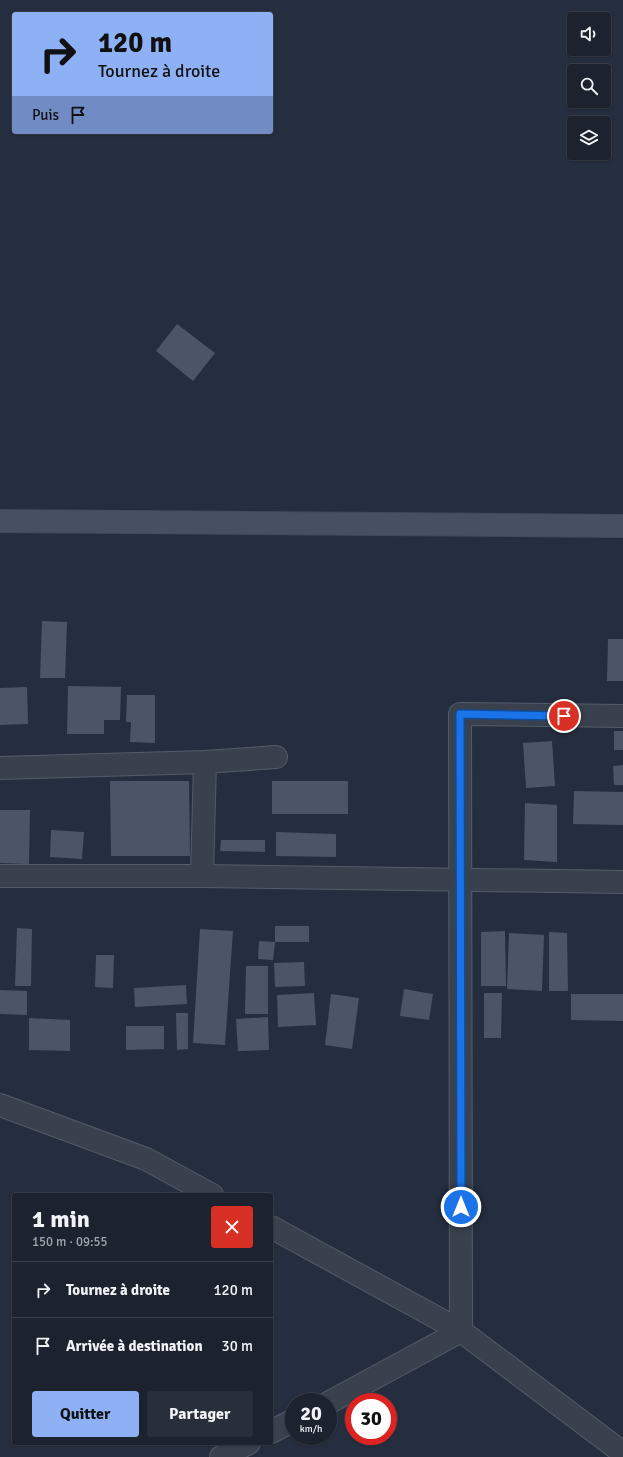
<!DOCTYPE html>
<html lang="fr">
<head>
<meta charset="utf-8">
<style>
  body { margin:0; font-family:Signika,sans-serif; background:#292f3a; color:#f1f3f6; height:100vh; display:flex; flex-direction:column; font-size:15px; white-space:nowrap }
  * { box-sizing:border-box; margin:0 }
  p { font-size:13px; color:#a0a4aa }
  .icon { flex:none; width:22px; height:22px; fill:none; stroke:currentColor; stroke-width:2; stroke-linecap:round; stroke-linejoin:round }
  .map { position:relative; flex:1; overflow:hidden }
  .sheet { position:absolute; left:12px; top:1193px; width:261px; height:252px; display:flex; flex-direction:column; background:#1c222e; border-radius:4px; box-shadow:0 1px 3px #0004,0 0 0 1px #3a3f4a }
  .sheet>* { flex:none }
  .hud { position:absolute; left:12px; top:12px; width:261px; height:122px; border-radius:4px; box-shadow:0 1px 3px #0004,0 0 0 1px #3a3f4a; background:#8eb0f5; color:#111; overflow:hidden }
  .fabs { position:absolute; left:567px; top:12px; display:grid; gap:8px }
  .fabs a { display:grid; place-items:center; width:44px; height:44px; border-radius:4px; background:#1c222e; box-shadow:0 1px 3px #0004,0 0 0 1px #3a3f4a; font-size:20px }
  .speed { position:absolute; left:285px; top:1393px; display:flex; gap:8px; font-size:20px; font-weight:700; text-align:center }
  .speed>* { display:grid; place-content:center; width:52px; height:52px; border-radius:50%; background:#1c222e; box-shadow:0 1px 3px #0004,0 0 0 1px #3a3f4a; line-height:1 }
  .speed small { font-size:10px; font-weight:400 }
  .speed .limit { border:6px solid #d22; background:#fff; color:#111 }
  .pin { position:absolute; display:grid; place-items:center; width:34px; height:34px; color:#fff; margin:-17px; border:2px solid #fff; border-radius:50%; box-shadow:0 1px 4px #0007 }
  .me { position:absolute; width:44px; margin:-22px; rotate:0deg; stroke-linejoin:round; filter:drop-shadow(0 0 3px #0008) }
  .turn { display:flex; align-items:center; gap:14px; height:84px; padding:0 20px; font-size:18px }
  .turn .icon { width:52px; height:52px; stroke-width:2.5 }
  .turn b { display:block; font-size:28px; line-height:34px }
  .then { display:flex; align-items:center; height:38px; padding:0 20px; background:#0003; gap:8px; font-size:15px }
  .round { display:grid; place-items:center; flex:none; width:42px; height:42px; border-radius:4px; background:#292f3a }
  .summary { display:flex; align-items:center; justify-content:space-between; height:68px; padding:0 20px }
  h1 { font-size:24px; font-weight:800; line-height:30px }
  .primary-button { display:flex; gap:8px; margin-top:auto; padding:8px 20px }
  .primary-button a { flex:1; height:46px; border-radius:4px; background:#8eb0f5; color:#111; font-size:16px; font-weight:800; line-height:46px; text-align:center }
  .primary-button a+a { background:#292f3a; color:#f1f3f6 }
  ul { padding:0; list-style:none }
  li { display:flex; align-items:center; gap:12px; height:56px; padding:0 20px; border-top:1px solid #3a3f4a }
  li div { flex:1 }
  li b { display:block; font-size:15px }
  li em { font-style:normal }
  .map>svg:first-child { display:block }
</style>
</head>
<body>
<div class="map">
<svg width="623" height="1457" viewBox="0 0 623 1457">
  <rect width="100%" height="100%" fill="#252e3e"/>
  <!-- building -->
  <g fill="#4b5567">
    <polygon points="177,324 215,353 193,381 156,351"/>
    <polygon points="42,621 67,622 65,678 40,678"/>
    <polygon points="608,639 623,639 623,681 607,681"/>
    <polygon points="68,686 121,687 120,720 104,720 104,734 67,734"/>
    <polygon points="27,687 28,724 0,725 0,688"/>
    <polygon points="127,695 155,695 155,743 130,742 131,722 126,722"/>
    <rect x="614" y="731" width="9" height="19"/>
    <polygon points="552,741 555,786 526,788 523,743"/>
    <polygon points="623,765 623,785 614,785 613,766"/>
    <polygon points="110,781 189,781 190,856 111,856"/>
    <rect x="272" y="781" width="76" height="33"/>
    <polygon points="574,791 623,792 623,825 573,824"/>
    <polygon points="525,803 557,805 557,862 524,860"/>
    <polygon points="0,810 30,810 29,864 0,863"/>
    <polygon points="51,830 84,832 82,859 50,857"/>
    <polygon points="276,832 336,834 336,857 276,856"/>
    <polygon points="221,840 265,840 265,852 220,851"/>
    <rect x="275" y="926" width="34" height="16"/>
    <polygon points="17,928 32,929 31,986 15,986"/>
    <polygon points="200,929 233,931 225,1045 193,1043"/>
    <polygon points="505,931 506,986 481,986 481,932"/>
    <polygon points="549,932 567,933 568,991 549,991"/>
    <polygon points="509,933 544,935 542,991 507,989"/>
    <polygon points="259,941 275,942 273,960 258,959"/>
    <polygon points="96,955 114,955 113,988 95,987"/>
    <polygon points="304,962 305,986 275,987 274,963"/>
    <polygon points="246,966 268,966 268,1014 245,1014"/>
    <polygon points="186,985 187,1004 135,1007 134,988"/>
    <polygon points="404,989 433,994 429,1020 400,1016"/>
    <polygon points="0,990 27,991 27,1015 0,1014"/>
    <polygon points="314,993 316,1025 278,1027 277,995"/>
    <polygon points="484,993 502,993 501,1038 484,1038"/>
    <polygon points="331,994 359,998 352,1049 325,1045"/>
    <polygon points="571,994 623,994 623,1021 571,1020"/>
    <polygon points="176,1013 188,1013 188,1049 177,1050"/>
    <polygon points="268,1017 269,1050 238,1051 236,1019"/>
    <polygon points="29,1018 70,1020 70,1051 29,1050"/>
    <polygon points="126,1026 164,1026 164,1049 126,1050"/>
  </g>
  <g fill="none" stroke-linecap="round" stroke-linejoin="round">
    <defs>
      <g id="street">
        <polyline points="0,768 205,762 276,757"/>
        <polyline points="0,876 202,876 623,882"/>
        <polyline points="202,876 205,762"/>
        <polyline points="0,1105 146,1159 212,1195"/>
        <polyline points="271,1227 461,1331 623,1453"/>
        <polyline points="328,1403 461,1331 460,714 623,716"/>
        <polyline points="271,1432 294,1420"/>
        <polyline points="221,1457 249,1443"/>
      </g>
      <polyline id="secondary" points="0,521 623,526"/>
    </defs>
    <!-- street casing -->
    <use href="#street" stroke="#545c69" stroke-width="24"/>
    <!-- secondary casing -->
    <use href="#secondary" stroke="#424a57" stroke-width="24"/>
    <!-- street -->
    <use href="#street" stroke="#39414e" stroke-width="22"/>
    <!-- secondary -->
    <use href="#secondary" stroke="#475061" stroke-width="22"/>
  </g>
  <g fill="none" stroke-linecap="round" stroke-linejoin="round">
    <defs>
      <polyline id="route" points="461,1207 460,714 564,716"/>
    </defs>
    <!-- route casing -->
    <use href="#route" stroke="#114b97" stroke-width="10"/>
    <!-- route -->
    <use href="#route" stroke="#1a73e8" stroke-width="7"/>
  </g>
</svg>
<div class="fabs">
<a><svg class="icon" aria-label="sound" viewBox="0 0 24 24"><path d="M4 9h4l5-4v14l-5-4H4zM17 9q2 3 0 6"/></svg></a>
<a><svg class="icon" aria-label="search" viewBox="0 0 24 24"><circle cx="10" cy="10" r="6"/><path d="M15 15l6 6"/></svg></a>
<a><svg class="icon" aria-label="layers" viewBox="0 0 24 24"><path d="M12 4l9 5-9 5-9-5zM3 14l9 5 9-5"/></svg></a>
</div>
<div class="speed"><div>20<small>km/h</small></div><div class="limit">30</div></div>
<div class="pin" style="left:564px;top:716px;background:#d93025"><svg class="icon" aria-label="arrive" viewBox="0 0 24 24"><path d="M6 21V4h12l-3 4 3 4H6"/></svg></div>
<svg class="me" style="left:461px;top:1207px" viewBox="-20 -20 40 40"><circle r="17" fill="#1a73e8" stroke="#fff" stroke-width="3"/><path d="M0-11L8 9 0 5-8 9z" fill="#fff"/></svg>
<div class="hud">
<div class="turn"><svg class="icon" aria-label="right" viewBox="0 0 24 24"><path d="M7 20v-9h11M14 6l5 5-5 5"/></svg><div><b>120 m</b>Tournez à droite</div></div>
<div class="then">Puis<svg class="icon" aria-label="arrive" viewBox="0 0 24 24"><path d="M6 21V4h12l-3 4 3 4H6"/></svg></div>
</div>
<section class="sheet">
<div class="summary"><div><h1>1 min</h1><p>150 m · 09:55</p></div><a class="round" style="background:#d93025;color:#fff"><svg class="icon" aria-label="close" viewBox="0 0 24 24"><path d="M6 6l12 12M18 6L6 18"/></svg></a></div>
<ul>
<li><svg class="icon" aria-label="right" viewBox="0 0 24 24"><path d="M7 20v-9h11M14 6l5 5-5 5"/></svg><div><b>Tournez à droite</b></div><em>120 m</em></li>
<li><svg class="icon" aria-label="arrive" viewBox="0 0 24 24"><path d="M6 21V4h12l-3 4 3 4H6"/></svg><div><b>Arrivée à destination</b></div><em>30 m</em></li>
</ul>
<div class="primary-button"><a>Quitter</a><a>Partager</a></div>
</section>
</div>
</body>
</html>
